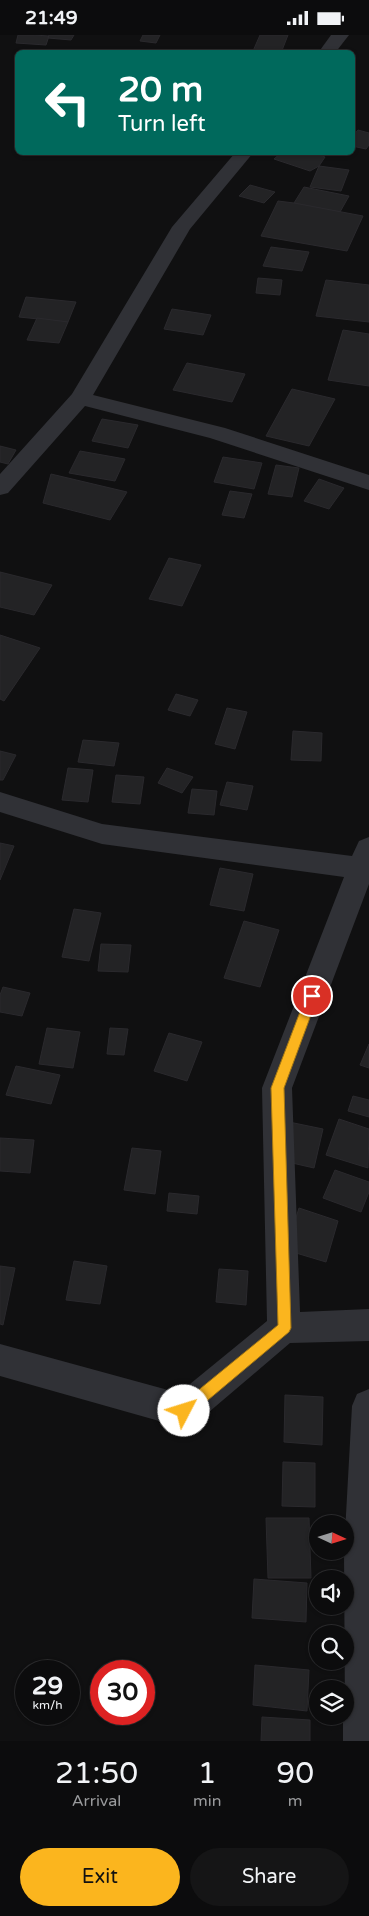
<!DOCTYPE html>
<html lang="en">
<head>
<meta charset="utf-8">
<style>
  body { margin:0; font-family:"Varela Round",sans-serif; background:#151516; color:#f1f3f6; height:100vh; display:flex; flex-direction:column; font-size:19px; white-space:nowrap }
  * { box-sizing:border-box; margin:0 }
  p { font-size:16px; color:#9a9b9d }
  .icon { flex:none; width:28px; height:28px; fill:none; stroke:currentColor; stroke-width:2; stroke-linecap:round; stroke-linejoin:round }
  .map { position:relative; height:1706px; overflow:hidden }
  .side { display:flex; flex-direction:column; background:#0c0c0d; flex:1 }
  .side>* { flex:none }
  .guide { position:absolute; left:15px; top:15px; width:340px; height:105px; border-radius:8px; box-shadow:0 1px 4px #0004,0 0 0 1px #2c2c2e; background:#00695c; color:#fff; overflow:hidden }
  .needle { width:32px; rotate:94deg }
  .controls { position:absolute; left:309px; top:1480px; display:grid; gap:10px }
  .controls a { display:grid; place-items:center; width:45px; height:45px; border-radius:50%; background:#0c0c0d; box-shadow:0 1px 4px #0004,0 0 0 1px #2c2c2e; font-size:25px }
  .speed { position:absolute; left:15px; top:1625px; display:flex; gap:10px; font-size:25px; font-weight:700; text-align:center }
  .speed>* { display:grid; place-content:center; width:65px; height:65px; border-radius:50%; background:#0c0c0d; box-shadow:0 1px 4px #0004,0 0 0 1px #2c2c2e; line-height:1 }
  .speed small { font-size:12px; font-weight:400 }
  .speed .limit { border:8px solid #d22; background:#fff; color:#111 }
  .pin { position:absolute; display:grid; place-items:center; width:42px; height:42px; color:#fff; margin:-21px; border:2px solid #fff; border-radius:50%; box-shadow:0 1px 5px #0007 }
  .me { position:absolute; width:55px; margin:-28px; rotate:50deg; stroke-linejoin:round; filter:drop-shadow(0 0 4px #0008) }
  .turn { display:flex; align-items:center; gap:18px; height:105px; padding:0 20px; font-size:22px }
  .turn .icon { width:65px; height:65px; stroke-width:2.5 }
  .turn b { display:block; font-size:35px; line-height:42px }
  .eta { display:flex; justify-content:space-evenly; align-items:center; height:85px; text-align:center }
  .eta b { font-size:30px; font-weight:600; line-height:35px }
  .primary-button { display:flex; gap:10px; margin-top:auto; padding:10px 20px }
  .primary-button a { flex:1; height:58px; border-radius:30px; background:#fbb51e; color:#111; font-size:20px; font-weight:600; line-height:58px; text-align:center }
  .primary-button a+a { background:#151516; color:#f1f3f6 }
  .status { display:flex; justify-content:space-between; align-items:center; height:35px; padding:0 25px; background:#0c0c0d; direction:ltr }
  .status svg { height:14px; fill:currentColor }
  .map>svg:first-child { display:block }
</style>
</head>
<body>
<div class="status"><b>21:49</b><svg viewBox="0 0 49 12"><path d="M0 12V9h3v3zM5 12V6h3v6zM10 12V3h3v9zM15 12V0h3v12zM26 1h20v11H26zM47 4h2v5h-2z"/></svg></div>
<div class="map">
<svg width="369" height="1706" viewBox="0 0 369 1706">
  <rect width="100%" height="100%" fill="#101011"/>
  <!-- building -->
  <g fill="#232325" stroke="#2a292d">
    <polygon points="18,0 34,0 49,1 46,10 16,8"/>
    <polygon points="49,0 74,0 71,5 48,3"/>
    <polygon points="143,0 160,0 156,8 140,6"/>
    <polygon points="260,0 288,0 281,18 253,16"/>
    <polygon points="358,95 369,98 369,110 366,114 352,111 352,102"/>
    <polygon points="281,118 314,118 325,122 319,131 310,136 274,124"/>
    <polygon points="319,131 349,135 341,156 310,152"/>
    <polygon points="250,150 275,157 264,168 239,161"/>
    <polygon points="304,152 349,161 340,177 294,168"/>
    <polygon points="278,166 294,168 363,181 347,216 261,201"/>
    <polygon points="271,212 309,217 302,236 263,231"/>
    <polygon points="258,243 282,245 280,260 256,258"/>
    <polygon points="326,245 369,250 369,287 316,281"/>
    <polygon points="26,262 76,267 68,287 19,282"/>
    <polygon points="172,274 211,280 203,300 164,294"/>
    <polygon points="37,283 68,287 59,308 27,305"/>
    <polygon points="343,295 369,299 369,351 328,345"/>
    <polygon points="187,328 245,339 232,367 173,355"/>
    <polygon points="292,354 335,364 309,411 266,401"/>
    <polygon points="102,384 138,390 128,413 92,406"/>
    <polygon points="0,411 16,415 8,429 0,427"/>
    <polygon points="80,416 125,424 115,446 69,438"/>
    <polygon points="223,422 262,428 254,454 214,447"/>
    <polygon points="276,430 299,433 292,462 268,459"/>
    <polygon points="51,439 127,457 110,485 43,468"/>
    <polygon points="319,444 344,453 329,474 304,466"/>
    <polygon points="230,456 252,459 244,483 222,480"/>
    <polygon points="169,523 201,530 182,571 149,564"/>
    <polygon points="0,537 52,550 34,580 0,572"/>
    <polygon points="0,600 40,613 4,666 0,664"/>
    <polygon points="176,659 198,665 190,681 168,675"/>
    <polygon points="227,673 247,677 235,714 215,709"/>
    <polygon points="293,696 322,698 321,726 291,725"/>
    <polygon points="83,705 119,708 114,731 78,727"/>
    <polygon points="0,716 16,720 3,745 0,745"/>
    <polygon points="68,733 93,735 88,767 62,765"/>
    <polygon points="167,733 193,742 182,758 158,748"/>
    <polygon points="116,740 144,742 140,769 112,767"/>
    <polygon points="227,747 253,751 247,775 220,770"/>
    <polygon points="192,754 217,756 214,780 188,778"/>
    <polygon points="0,808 14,811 0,845"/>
    <polygon points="220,833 253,839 244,876 210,870"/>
    <polygon points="74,874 101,878 89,926 62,922"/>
    <polygon points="244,886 279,895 260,952 224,943"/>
    <polygon points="101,909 131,910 128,937 98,936"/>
    <polygon points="3,952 30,958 22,981 0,977 0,960"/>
    <polygon points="47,993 80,997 73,1033 39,1029"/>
    <polygon points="110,993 128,994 124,1020 107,1019"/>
    <polygon points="169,998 202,1007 187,1046 154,1036"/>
    <polygon points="369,1009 369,1033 360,1030"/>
    <polygon points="16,1031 60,1040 51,1069 6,1060"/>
    <polygon points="353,1061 369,1065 369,1082 348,1076"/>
    <polygon points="339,1084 369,1094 368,1133 326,1120"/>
    <polygon points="289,1087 323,1094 314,1133 279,1125"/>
    <polygon points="0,1103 34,1105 30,1138 0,1136"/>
    <polygon points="132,1113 161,1116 155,1159 124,1155"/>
    <polygon points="335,1135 369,1147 369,1157 361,1177 323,1163"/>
    <polygon points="169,1158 199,1161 197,1179 167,1176"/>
    <polygon points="299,1173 338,1186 326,1227 286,1215"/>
    <polygon points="74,1226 107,1231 100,1269 66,1265"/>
    <polygon points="0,1231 15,1233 3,1290 0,1289"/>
    <polygon points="219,1234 248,1236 246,1270 216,1267"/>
    <polygon points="285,1360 323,1362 322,1410 284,1407"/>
    <polygon points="283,1427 315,1428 315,1472 282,1471"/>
    <polygon points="266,1483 309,1483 311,1543 268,1543"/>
    <polygon points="254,1544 307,1548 306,1587 252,1583"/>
    <polygon points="255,1630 309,1635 307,1676 253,1670"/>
    <polygon points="262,1682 310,1685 310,1706 261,1706"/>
  </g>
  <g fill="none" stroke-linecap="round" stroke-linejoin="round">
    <!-- minor -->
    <g fill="#303136" fill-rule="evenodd">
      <polygon points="331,0 349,0 335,18 318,18"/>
      <polygon points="235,118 253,118 190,194 93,360 225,393 369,440 369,455 210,403 85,371 8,458 0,460 0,439 72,359 172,192"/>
      <polygon points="0,757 102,789 352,821 359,806 369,802 369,849 292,1053 300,1277 369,1274 369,1306 290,1308 196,1388 184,1393 0,1341 0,1309 179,1358 267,1286 262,1053 344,842 102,809 0,777"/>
      <polygon points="369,1354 369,1706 343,1706 343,1681 345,1681 344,1516 352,1371 357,1359"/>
    </g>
  </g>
  <!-- route -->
  <polygon fill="#fbb51e" stroke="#a37614" points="312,956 317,958 318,961 284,1053 291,1293 289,1297 189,1381 184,1383 179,1381 177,1376 179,1371 278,1290 271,1053 306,961 308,958"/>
</svg>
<div class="controls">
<a><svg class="needle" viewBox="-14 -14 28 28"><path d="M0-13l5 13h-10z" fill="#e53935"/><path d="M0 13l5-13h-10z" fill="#9a9b9d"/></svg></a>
<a><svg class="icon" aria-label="sound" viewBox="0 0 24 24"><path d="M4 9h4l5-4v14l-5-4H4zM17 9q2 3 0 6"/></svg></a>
<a><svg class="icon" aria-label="search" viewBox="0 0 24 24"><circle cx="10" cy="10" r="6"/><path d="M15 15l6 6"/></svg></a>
<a><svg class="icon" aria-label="layers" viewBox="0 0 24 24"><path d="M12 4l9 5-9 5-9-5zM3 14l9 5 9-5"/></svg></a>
</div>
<div class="speed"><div>29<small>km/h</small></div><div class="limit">30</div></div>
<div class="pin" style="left:312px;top:961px;background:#d93025"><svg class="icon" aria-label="arrive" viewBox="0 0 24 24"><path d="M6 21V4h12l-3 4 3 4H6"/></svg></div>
<svg class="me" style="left:184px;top:1376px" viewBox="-20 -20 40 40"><circle r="19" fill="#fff"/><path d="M0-13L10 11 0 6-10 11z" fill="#fbb51e"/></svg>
<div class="guide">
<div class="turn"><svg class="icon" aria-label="left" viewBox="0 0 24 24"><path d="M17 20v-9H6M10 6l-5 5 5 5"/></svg><div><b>20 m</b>Turn left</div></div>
</div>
</div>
<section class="side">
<div class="eta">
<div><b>21:50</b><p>Arrival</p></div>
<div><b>1</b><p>min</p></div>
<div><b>90</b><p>m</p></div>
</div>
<div class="primary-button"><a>Exit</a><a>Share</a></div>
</section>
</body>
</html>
